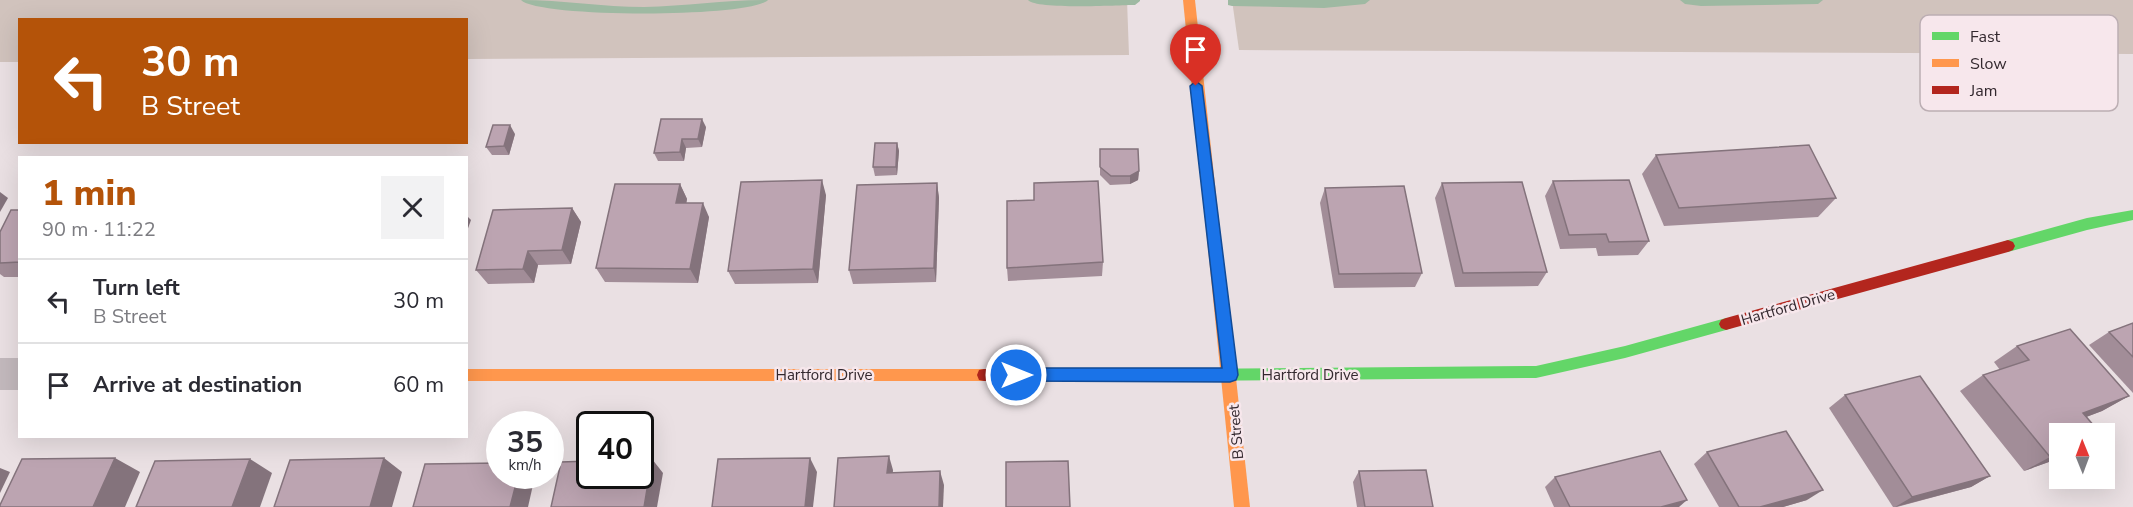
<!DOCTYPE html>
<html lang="en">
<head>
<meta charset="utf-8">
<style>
  body { margin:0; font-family:"Nunito Sans",sans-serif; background:#f2f2f3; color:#2b2b33; height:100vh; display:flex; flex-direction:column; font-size:22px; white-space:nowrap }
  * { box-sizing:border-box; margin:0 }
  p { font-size:20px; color:#7c7c81 }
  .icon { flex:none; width:33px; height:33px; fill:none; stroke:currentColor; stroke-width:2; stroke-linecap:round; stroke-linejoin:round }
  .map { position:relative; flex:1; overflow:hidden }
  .sheet { position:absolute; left:18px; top:156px; width:450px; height:282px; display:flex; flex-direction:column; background:#fff; border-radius:0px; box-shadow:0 6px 24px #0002 }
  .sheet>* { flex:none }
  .top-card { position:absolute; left:18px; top:18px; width:450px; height:126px; border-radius:0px; box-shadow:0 6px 24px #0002; background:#b45309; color:#fff; overflow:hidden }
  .needle { width:39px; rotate:359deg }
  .tools { position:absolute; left:2049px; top:423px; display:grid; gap:12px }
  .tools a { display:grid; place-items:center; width:66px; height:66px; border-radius:0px; background:#fff; box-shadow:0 6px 24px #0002; font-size:30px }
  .speed { position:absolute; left:486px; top:411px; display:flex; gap:12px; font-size:30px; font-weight:700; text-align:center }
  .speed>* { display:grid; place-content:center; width:78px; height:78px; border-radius:50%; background:#fff; box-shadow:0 6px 24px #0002; line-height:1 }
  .speed small { font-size:15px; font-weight:400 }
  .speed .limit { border:3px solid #111; border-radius:9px; background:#fff; color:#111 }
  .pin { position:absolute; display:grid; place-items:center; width:51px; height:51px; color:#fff; margin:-62px -26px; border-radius:50% 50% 50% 0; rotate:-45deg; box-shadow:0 0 6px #0007 }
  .pin .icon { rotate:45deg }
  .me { position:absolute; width:66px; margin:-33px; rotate:90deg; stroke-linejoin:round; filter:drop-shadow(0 0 4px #0008) }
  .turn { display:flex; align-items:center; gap:21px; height:126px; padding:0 24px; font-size:27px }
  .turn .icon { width:78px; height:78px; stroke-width:2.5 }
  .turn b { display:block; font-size:42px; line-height:51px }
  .round { display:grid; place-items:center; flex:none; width:63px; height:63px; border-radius:0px; background:#f2f2f3 }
  .head { display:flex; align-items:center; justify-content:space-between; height:102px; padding:0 24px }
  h1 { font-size:36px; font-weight:800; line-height:45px; color:#b45309 }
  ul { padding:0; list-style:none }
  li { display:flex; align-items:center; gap:18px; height:84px; padding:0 24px; border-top:2px solid #e1e1e2 }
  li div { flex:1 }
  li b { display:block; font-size:22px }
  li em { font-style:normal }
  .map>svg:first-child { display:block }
</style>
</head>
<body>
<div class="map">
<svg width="2133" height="507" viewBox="0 0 2133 507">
  <rect width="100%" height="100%" fill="#eae0e3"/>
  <!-- green -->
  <g fill="#d1c3bd">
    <polygon points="0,0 1127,0 1129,55 467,59 466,20 20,20 19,62 0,62"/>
    <polygon points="1232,0 2133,0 2133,54 1239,50"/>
  </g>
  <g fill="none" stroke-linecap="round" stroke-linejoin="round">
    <!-- stream -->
    <g fill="#9eb9a2" fill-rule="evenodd">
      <path d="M521,0C562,0 603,7 644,7C686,6 727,0 768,0C751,18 538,18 521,0Z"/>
      <path d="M1028,0H1140V1L1135,5C1117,5 1037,10 1028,0Z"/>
      <polygon points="1228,0 1370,0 1365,4 1324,8 1232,6 1228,5"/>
      <polygon points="1680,0 1823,0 1818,4 1701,6 1685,4"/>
    </g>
    <!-- street -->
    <rect fill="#c3b9bd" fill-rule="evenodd" x="0" y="358" width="20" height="32"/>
    <!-- fast -->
    <g fill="#63d668" fill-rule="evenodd">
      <polygon points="2133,210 2133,220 2087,230 2008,252 2003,250 2001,246 2003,242 2008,240 2087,218"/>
      <polygon points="1726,318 1731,320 1733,324 1731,328 1726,330 1625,358 1536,378 1179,381 1174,380 1172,375 1174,370 1179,369 1536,366 1625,346"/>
    </g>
    <!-- slow -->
    <g fill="#ff974d" fill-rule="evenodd">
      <polygon points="1183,0 1195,0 1250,507 1234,507"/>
      <polygon points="466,369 984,369 989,370 991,375 989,380 984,381 466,381"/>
    </g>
    <!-- jam -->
    <g fill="#b3261e" fill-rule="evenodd">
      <polygon points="2008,240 2013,242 2015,246 2013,250 2008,252 1726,330 1721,328 1719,324 1721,320 1726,318"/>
      <polygon points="984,369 1179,369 1184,370 1186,375 1184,380 1179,381 984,381 979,380 977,375 979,370"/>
    </g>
  </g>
  <!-- wall -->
  <g fill="#a28d98">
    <polygon points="706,127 702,147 686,148 684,161 658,161 654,153"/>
    <polygon points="515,134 509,155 492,155 486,147"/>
    <polygon points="897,143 899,151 897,175 875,176 873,167"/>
    <polygon points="1100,149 1139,171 1138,180 1130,184 1110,185 1100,175"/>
    <polygon points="1656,155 1836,198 1818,217 1664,226 1642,174"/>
    <polygon points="1553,181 1649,241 1638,255 1598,256 1596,248 1560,249 1545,196"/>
    <polygon points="937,183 939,198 936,282 853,284 849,270"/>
    <polygon points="1442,183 1547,272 1538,286 1455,287 1435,198"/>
    <polygon points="680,184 687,199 686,203 709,217 698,283 605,282 596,268"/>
    <polygon points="1325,188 1422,273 1415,287 1334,288 1320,203"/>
    <polygon points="826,195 818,283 735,284 728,271"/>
    <polygon points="572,208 581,222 571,264 538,265 534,283 488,284 476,270"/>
    <polygon points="20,210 20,277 4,277 0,274 0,232"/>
    <polygon points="1103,262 1102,276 1008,281 1007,268"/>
    <polygon points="2133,323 2133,393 2089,345 2109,332"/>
    <polygon points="2017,346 2129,396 2102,411 2086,417 2060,458 2024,471 1960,391 1983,375 2000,370 1994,362"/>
    <polygon points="1845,395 1990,476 1971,487 1897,507 1893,507 1829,408"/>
    <polygon points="1707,452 1807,500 1783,507 1719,507 1694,464"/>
    <polygon points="1359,471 1433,507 1357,507 1353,482"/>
    <polygon points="1555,477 1679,507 1554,507 1545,487"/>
  </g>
  <!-- shaded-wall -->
  <g fill="#84737c">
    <polygon points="702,119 706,127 702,147 698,139"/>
    <polygon points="510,125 515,134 509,155 504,146"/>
    <polygon points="682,139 686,148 684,161 680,152"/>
    <polygon points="897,143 899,151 897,175 896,167"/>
    <polygon points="1139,171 1138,180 1130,184 1130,176"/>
    <polygon points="822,180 826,195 818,283 813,269"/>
    <polygon points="937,183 939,198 936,282 934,268"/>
    <polygon points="680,184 687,199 684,218 676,203"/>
    <polygon points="0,192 8,198 0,212"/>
    <polygon points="703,203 709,217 698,283 690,269"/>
    <polygon points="572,208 581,222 571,264 562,250"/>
    <polygon points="466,215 471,220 466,234"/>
    <polygon points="528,251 538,265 534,283 523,269"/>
    <polygon points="2129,396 2102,411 2057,428 2083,413"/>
    <polygon points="2060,454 2060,458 2024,471 2050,457"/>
    <polygon points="889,456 893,470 892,486 887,473"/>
    <polygon points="115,458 140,472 125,507 93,507"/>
    <polygon points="384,458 402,472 392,507 370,507"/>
    <polygon points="810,458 817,472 813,507 805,507"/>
    <polygon points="250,459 272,473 260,507 232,507"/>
    <polygon points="652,459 663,473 657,507 644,507"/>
    <polygon points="0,468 10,472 0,493"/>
    <polygon points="940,471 944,485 943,507 939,507"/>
    <polygon points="518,476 535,476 528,507 510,507"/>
    <polygon points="1990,476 1971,487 1895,507 1912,497"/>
    <polygon points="1823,490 1807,500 1783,507 1760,507"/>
    <polygon points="1687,500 1679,507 1661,507"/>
  </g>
  <!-- building -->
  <g fill="#bca4b1" stroke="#84737c" stroke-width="1.5">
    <polygon points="661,119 702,119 698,139 682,139 680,152 654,153"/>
    <polygon points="493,125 510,125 504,146 486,147"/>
    <polygon points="875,143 897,143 896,167 873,167"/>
    <polygon points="1809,145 1836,198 1679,208 1656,155"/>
    <polygon points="1100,149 1138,149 1139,171 1130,176 1111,176 1100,167"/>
    <polygon points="822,180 813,269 728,271 741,182"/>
    <polygon points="1629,180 1649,241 1609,242 1606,234 1569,235 1553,181"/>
    <polygon points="1098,181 1103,262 1007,268 1007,201 1034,200 1034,183"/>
    <polygon points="1522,182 1547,272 1463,273 1442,183"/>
    <polygon points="937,183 934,268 849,270 857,185"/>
    <polygon points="615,184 680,184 676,203 703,203 690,269 596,268"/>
    <polygon points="1404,186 1422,273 1339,274 1325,188"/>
    <polygon points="572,208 562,250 528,251 523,269 476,270 493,210"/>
    <polygon points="11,210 20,210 20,262 0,263 0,232"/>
    <polygon points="2133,323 2133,357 2109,332"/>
    <polygon points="2070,329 2129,396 2083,413 2101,434 2060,434 2060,454 2050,457 1983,375 2029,360 2017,346"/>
    <polygon points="1920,376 1990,476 1912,497 1845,395"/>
    <polygon points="1786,431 1823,490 1760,507 1739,507 1707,452"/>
    <polygon points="1660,451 1687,500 1661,507 1570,507 1555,477"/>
    <polygon points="889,456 887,473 940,471 939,507 834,507 838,458"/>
    <polygon points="115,458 93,507 0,507 0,505 22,459"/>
    <polygon points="384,458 370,507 274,507 290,460"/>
    <polygon points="810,458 805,507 712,507 718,459"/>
    <polygon points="250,459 232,507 136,507 155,461"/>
    <polygon points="640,459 652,459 644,507 551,507 561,462 590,461 590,476 640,476"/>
    <polygon points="1068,461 1070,507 1006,507 1006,462"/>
    <polygon points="500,463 500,476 518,476 510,507 413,507 425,464"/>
    <polygon points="1426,470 1433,507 1365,507 1359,471"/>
  </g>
  <!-- route -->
  <polygon fill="#1a73e8" stroke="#114b97" stroke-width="1.5" points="1196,81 1202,86 1238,375 1236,380 1230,382 1016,381 1011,379 1008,375 1011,370 1016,368 1222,368 1190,86"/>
  <g text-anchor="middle" stroke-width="5" stroke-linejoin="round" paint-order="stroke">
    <!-- street labels -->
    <g font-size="15" fill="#33282e" stroke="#f7e7ec">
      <text transform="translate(1788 307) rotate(-16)" y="5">Hartford Drive</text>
      <text x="824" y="380">Hartford Drive</text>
      <text x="1310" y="380">Hartford Drive</text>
      <text transform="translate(1236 432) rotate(-95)" y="5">B Street</text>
    </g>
  </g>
  <!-- legend -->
  <rect x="1920" y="15" width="198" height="96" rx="9" fill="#f7e7ec" stroke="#bcaeb3" stroke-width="1.5"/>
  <rect x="1932" y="32" width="27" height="8" fill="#63d668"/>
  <rect x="1932" y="59" width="27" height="8" fill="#ff974d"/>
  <rect x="1932" y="86" width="27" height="8" fill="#b3261e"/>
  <g font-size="16" fill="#33282e">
    <text x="1970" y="42">Fast</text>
    <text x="1970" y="69">Slow</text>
    <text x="1970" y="96">Jam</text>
  </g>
</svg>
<div class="tools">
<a><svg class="needle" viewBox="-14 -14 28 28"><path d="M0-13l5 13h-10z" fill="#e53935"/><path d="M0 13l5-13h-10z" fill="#7c7c81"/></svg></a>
</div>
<div class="speed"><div>35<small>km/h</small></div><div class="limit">40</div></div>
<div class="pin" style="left:1196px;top:86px;background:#d93025"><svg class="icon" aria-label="arrive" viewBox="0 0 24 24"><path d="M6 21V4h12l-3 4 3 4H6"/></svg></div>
<svg class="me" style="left:1016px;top:375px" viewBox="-20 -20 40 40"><circle r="17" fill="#1a73e8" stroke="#fff" stroke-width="3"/><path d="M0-11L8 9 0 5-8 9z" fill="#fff"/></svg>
<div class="top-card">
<div class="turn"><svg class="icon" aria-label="left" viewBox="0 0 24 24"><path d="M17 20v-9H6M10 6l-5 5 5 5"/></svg><div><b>30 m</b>B Street</div></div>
</div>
<section class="sheet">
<div class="head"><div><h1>1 min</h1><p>90 m · 11:22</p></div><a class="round"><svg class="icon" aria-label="close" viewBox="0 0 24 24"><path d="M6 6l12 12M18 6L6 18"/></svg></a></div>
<ul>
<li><svg class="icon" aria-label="left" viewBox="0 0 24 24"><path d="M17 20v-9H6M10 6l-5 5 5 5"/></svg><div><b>Turn left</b><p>B Street</p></div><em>30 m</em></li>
<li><svg class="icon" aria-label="arrive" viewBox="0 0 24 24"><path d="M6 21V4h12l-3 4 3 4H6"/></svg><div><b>Arrive at destination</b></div><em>60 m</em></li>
</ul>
</section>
</div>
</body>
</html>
